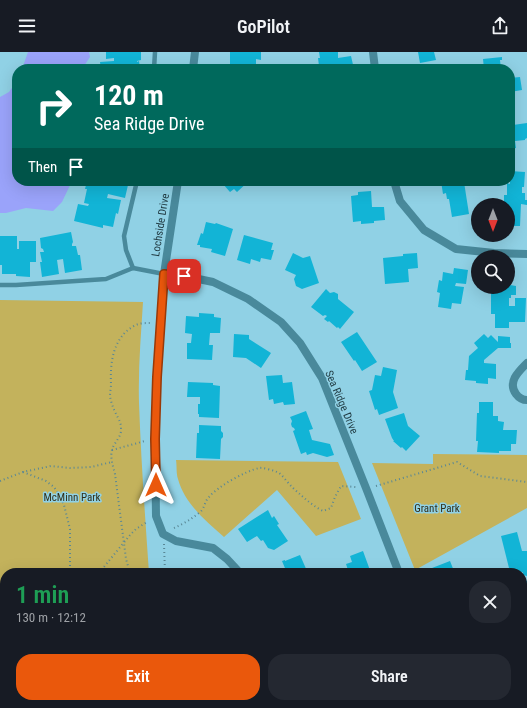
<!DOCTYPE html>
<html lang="en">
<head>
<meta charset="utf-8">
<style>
  body { margin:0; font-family:"Roboto Condensed",sans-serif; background:#242831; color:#f1f3f6; height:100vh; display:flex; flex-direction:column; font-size:15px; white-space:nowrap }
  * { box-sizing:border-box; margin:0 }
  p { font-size:13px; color:#9ea1a6 }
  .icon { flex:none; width:22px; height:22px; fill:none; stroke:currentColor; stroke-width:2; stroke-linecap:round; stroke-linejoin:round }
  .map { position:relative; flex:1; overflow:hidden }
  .details { position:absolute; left:0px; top:516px; width:527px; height:140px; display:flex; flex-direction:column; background:#171b24; border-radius:16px 16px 0 0; box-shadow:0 4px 16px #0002 }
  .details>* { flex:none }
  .hud { position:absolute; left:12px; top:12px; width:503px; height:122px; border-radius:16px; box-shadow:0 4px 16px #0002; background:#00695c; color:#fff; overflow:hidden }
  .needle { width:26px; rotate:180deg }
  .fabs { position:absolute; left:471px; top:146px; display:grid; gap:8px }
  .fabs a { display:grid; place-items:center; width:44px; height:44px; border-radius:50%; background:#171b24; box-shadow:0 4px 16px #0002; font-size:20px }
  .pin { position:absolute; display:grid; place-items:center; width:34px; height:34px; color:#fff; margin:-17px; border-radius:8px; box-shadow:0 2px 6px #0006 }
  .me { position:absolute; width:44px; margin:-22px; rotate:0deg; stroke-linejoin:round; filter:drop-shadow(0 0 3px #0008) }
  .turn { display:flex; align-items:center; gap:14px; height:84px; padding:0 16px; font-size:18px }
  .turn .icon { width:52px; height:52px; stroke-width:2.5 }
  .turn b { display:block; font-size:28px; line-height:34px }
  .then { display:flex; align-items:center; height:38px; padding:0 16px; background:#0003; gap:8px; font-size:15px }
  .round { display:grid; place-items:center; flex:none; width:42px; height:42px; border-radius:16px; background:#242831 }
  .headline { display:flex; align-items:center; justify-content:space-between; height:68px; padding:0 16px }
  h1 { font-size:24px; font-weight:600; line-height:30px; color:#1e9e55 }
  .button { display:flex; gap:8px; margin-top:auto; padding:8px 16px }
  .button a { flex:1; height:46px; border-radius:16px; background:#ea580c; color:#fff; font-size:16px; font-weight:600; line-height:46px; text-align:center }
  .button a+a { background:#242831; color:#f1f3f6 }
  header { display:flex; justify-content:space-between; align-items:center; height:52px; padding:0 16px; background:#171b24; font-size:18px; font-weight:600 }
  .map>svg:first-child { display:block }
</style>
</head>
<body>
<header><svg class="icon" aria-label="menu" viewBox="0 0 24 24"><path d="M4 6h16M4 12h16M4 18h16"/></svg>GoPilot<svg class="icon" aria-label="share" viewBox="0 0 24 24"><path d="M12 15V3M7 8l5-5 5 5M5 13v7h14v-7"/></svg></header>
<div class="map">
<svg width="527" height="656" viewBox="0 0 527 656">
  <rect width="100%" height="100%" fill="#90d1e5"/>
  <!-- green -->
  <g fill="#c3b25c">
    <path d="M0,248L143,250C141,283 138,317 139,351C141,407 145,464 149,521H5V651H157V656H0Z"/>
    <polygon points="433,402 527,403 527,456 415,518 372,411 433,412"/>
    <path d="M176,408L338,410L361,467L316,484L277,438L224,485C205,468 185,452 178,427C176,421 177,414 176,408Z"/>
  </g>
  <!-- water -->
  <g fill="#9aa3fa">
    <polygon points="28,0 89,0 90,5 82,17 22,17"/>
    <polygon points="17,29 17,129 72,129 62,150 53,159 26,156 6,161 0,161 0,45 9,40"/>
  </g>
  <!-- building -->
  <g fill="#12b4d6">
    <polygon points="106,0 141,0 141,8 137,9 137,10 139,9 140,17 101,17 100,10 114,9 114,6 106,7"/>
    <polygon points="230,0 261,0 261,8 256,7 256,13 263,13 262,17 231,17 231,13 230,13"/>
    <polygon points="319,0 338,0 338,6 351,4 354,17 324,17 323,14 319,14 318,6 320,6"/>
    <polygon points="418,0 434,0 436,8 420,11"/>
    <polygon points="502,5 502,8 500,8 501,17 484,17 483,7"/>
    <polygon points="520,25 522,38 510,40 510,26"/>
    <polygon points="527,71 527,86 525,87 525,88 515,89 516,96 510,97 510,83 514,82 513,73"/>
    <polygon points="510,119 525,120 524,135 522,135 522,141 525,141 525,148 527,148 527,153 521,152 520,174 508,174 508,153 504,153 504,143 507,143 507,131 510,132"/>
    <polygon points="87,129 114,129 128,133 125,146 108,142 107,146 121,148 118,162 116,161 113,175 103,173 103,176 74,169 78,152 88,154 89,152 84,151 87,137 85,137"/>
    <polygon points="226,129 249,129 237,140 234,137 230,140 223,132"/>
    <polygon points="441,129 461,129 462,131 464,130 469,162 452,165 449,147 447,147 446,141 443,142"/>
    <polygon points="371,139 372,155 384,155 385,168 374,169 374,171 361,172 361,169 353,170 351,144 358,143 358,140"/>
    <polygon points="206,170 215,172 216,171 233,177 225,204 211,200 212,197 200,195 200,193 197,193 201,181 203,182"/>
    <polygon points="71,180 73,190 72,192 72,194 76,194 78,203 80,203 82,218 65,221 63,207 57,208 59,222 42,225 40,210 42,210 40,200 44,200 43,197 41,196 40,186"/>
    <polygon points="244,183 273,191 271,198 274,198 271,208 261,206 260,210 251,207 250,212 237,208"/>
    <polygon points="0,184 17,184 17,197 19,197 19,189 36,189 36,210 30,210 30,225 16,224 16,222 2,222 2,213 0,213"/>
    <polygon points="293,201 303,206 310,204 319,231 302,237 296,234 294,227 296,223 285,218"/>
    <polygon points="417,201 418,216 408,217 409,230 385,232 383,206 403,204 403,202"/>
    <polygon points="454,216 468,218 466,232 456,231 455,234 464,235 461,252 452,251 451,257 438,255 440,241 437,240 439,228 442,229 443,220 453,222"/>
    <polygon points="508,229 510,230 510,233 516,234 516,243 511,243 511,246 509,246 509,254 515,254 515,246 526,246 525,270 509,270 509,276 495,276 495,262 491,262 491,238 496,238 496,235 508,235"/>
    <polygon points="326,237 330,241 334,240 338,242 338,247 354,260 340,277 338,275 337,276 329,269 328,270 324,267 327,264 325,263 323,264 311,255"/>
    <polygon points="199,261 214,262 214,265 221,266 220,281 210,281 209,293 213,293 212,308 187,307 187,291 191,291 192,282 185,281 186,264 199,265"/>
    <polygon points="357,280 377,310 362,319 355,308 354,309 341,290"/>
    <polygon points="234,282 249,283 249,287 271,301 261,316 246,306 233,305"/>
    <polygon points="484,282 488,286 491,283 498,290 498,284 510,285 510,291 511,291 511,296 498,296 484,308 484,311 496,312 496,327 488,326 488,332 476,331 476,329 465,328 466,318 468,318 469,304 478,296 474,291"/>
    <polygon points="383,315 397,318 393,340 398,356 379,363 377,357 375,358 369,339 372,338 375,323 381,324"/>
    <polygon points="282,323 283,331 292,330 295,352 284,353 283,350 274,352 273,347 269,348 266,324"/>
    <polygon points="188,330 213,331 213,333 220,334 219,366 199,365 199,362 198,362 198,352 200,352 200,345 187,345"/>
    <polygon points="479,350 493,350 493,364 498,364 498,369 504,370 503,378 517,378 516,392 511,392 511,399 499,399 499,401 477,400 478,389 476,389 477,361 479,361"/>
    <polygon points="306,359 313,377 309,378 312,388 330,392 334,403 327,405 313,401 307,403 306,400 301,402 293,379 295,378 294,376 292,375 291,372 292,369 290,365"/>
    <polygon points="404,361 408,374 420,384 406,399 402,395 401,396 393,389 394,389 392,386 385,367"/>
    <polygon points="199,373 221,374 221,379 223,381 223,385 221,387 220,407 196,406 197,381 199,381"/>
    <polygon points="268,458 272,466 274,464 279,472 277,473 288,489 274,498 268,496 263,488 261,489 257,484 247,490 238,477"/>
    <polygon points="517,480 522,499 527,499 527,524 523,523 523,520 518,521 514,521 514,520 510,520 501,484"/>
    <polygon points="363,499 371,521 349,521 346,512 352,510 350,504"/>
    <polygon points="300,503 307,519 308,518 309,521 287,521 282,509 285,508 285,509"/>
    <polygon points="450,509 454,519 455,518 457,521 435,521 432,516"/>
    <polygon points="522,529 527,529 527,563 526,561 522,564"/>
    <rect x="522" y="623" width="5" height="26"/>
    <polygon points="227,651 256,651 256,655 227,656"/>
    <polygon points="308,651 332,651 333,656 310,656 310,653 308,652"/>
    <polygon points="370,651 395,651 396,656 371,656"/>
    <rect x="463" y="651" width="18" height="5"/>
    <polygon points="509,651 520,651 518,653 509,654"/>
  </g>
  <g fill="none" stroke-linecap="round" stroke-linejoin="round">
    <!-- path -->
    <g stroke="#598795" stroke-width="2" stroke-dasharray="1 3" stroke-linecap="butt">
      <polyline points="112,398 145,389"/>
      <polyline points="23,420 46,429 54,435 59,443 64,453 70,477 70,521"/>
      <polyline points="0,429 23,420 51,414 70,416 91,415 112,410"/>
      <polyline points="376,434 457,410 480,424 527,430"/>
      <path d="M174,476C183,472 192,467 200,460C205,456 204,450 209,445C218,434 246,419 259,416C262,415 276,419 279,421C284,425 288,431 292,435C302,444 311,453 323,459L331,456L335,445L341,434L356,435"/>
      <polyline points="164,492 165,521"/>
      <polyline points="99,521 130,483 136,477 147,470"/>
      <path d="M130,521L126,507L115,422C113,414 110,406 112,398C114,390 122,385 121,376C121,370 118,366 116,362C113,356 111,350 110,344C110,340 111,336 111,332C110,310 113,284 136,273C140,271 146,271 151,271"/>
      <polyline points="0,632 5,628"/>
      <polyline points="0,641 3,642 5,646"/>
      <polyline points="35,651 35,656"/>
      <polyline points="131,651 131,656"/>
      <polyline points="172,651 172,656"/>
      <polyline points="6,656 6,651"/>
    </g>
    <!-- lane -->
    <g stroke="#49899b" stroke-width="4.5">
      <polyline points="154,17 155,0"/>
      <polyline points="133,216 126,198 124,184 137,129"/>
      <polyline points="0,233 16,233 106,227 133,216 164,222"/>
    </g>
    <!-- street -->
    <g stroke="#49899b" stroke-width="8">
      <polyline points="373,0 375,17"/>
      <polyline points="193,17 195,0"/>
      <polyline points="178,129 164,222 157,325 155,387 156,464 163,482 176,489 213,496 227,507 240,521"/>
      <polyline points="394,129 400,149 424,178 456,197 494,201 527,202"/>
      <polyline points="164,222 184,224 213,230 248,247 281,270 300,291 322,326 366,436 399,521"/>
      <path d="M527,311C519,319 507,330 516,342C519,346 522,348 527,348"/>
      <polyline points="272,651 272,656"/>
      <polyline points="430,651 431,656"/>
    </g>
  </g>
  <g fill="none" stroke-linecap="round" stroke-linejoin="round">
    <defs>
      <polyline id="route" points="156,433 155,387 157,325 164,222 184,224"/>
    </defs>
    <!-- route casing -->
    <use href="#route" stroke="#983908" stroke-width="10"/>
    <!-- route -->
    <use href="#route" stroke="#ea580c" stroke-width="7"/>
  </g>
  <g text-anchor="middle" stroke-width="3" stroke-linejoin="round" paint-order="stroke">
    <!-- street labels -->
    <g font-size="11" fill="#223d45" stroke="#90d1e5">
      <text transform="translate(160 173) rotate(-81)" y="4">Lochside Drive</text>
      <text transform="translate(342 350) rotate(67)" y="4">Sea Ridge Drive</text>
    </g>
    <!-- park labels -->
    <g font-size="11" fill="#322e17" stroke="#90d1e5">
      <text x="72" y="449">McMinn Park</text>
      <text x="437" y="460">Grant Park</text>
    </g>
  </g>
</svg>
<div class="fabs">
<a><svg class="needle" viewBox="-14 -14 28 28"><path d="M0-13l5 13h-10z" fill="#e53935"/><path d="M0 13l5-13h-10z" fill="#9ea1a6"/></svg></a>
<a><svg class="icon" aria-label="search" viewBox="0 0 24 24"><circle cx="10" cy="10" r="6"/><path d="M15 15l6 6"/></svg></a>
</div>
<div class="pin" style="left:184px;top:224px;background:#d93025"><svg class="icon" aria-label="arrive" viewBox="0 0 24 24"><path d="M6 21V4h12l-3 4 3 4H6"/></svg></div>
<svg class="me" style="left:156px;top:433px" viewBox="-20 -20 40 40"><path d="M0-17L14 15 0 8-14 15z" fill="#ea580c" stroke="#fff" stroke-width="4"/></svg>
<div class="hud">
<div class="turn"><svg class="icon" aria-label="right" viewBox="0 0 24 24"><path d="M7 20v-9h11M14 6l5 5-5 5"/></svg><div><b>120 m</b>Sea Ridge Drive</div></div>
<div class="then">Then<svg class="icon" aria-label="arrive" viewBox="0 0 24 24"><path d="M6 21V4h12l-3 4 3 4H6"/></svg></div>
</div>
<section class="details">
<div class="headline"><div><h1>1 min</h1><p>130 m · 12:12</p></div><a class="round"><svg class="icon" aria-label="close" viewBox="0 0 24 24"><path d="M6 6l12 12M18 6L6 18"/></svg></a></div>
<div class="button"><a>Exit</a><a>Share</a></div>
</section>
</div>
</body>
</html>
